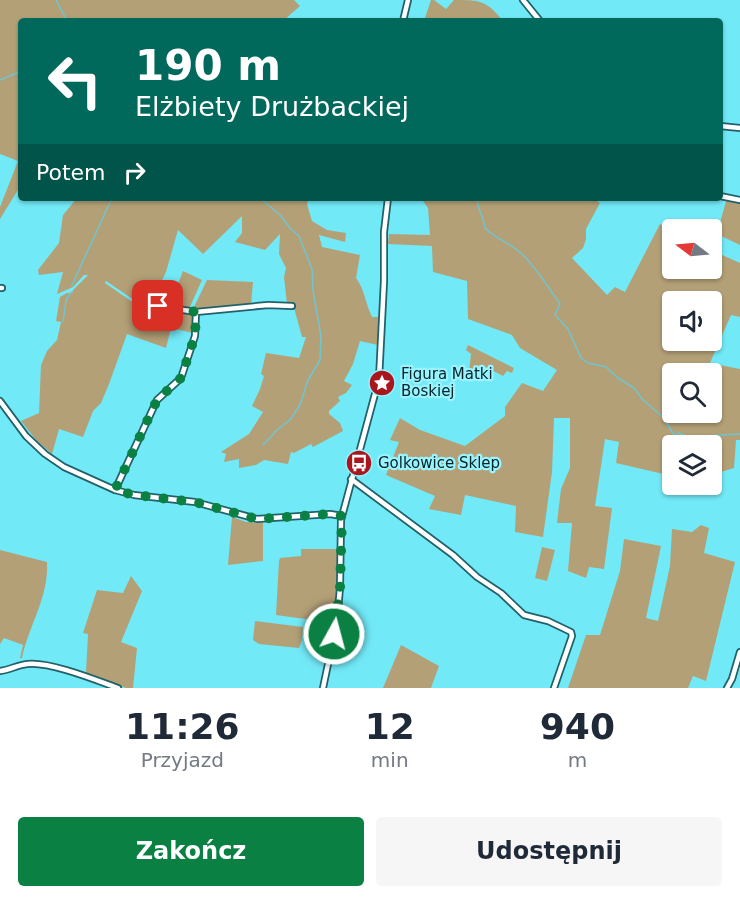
<!DOCTYPE html>
<html lang="pl">
<head>
<meta charset="utf-8">
<style>
  body { margin:0; font-family:"DejaVu Sans",sans-serif; background:#f6f6f7; color:#1f2937; height:100vh; display:flex; flex-direction:column; font-size:22px; white-space:nowrap }
  * { box-sizing:border-box; margin:0 }
  p { font-size:20px; color:#747a83 }
  .icon { flex:none; width:33px; height:33px; fill:none; stroke:currentColor; stroke-width:2; stroke-linecap:round; stroke-linejoin:round }
  .map { position:relative; height:688px; overflow:hidden }
  .details { display:flex; flex-direction:column; background:#fff; flex:1 }
  .details>* { flex:none }
  .guide { position:absolute; left:18px; top:18px; width:705px; height:183px; border-radius:6px; box-shadow:0 2px 4px #0004; background:#00695c; color:#fff; overflow:hidden }
  .needle { width:39px; rotate:286deg }
  .buttons { position:absolute; left:662px; top:219px; display:grid; gap:12px }
  .buttons a { display:grid; place-items:center; width:60px; height:60px; border-radius:6px; background:#fff; box-shadow:0 2px 4px #0004; font-size:30px }
  .pin { position:absolute; display:grid; place-items:center; width:51px; height:51px; color:#fff; margin:-26px; border-radius:12px; box-shadow:0 3px 9px #0006 }
  .me { position:absolute; width:66px; margin:-33px; rotate:7deg; stroke-linejoin:round; filter:drop-shadow(0 0 4px #0008) }
  .turn { display:flex; align-items:center; gap:21px; height:126px; padding:0 18px; font-size:27px }
  .turn .icon { width:78px; height:78px; stroke-width:2.5 }
  .turn b { display:block; font-size:42px; line-height:51px }
  .then { display:flex; align-items:center; height:57px; padding:0 18px; background:#0003; gap:12px; font-size:22px }
  .eta { display:flex; justify-content:space-evenly; align-items:center; height:102px; text-align:center }
  .eta b { font-size:36px; font-weight:700; line-height:42px }
  .action { display:flex; gap:12px; margin-top:auto; padding:12px 18px }
  .action a { flex:1; height:69px; border-radius:6px; background:#0b8043; color:#fff; font-size:24px; font-weight:700; line-height:69px; text-align:center }
  .action a+a { background:#f6f6f7; color:#1f2937 }
  .map>svg:first-child { display:block }
</style>
</head>
<body>
<div class="map">
<svg width="740" height="688" viewBox="0 0 740 688">
  <rect width="100%" height="100%" fill="#72e9f7"/>
  <!-- green -->
  <g fill="#b3a077" fill-rule="evenodd">
    <polygon points="0,0 294,0 300,6 283,21 21,21 21,185 0,219 0,207 18,161 0,154"/>
    <path d="M431,0H434L446,9L454,0C480,0 486,0 503,21H424Z"/>
    <path d="M77,198H308L307,204L312,221L327,230L346,233L345,242L319,235L322,247L360,255L356,278C365,290 365,303 372,317H379L378,345L360,341L353,364L344,381L352,385L346,393L338,397L340,401L329,411V414L340,423L343,431L313,447L311,444L294,453L291,452L288,464L264,460L256,465L239,468V459L224,462L226,454L221,452L249,434L263,412L252,406L260,389L264,376L261,374L266,353L299,358L306,337H302L293,304H287L284,277L286,268L279,254L280,234L265,250L235,242L242,233V216L203,254L178,230L166,272L153,299V305L131,298L106,281L105,283L131,301L149,309L195,313L193,333L171,328L166,348L127,334L109,384L101,403L93,411L83,437L59,429L52,454L36,440L21,421L39,413L41,365L47,351L57,340L61,322L56,321L60,297L67,293H72L73,290L88,275H84L73,287L57,294L63,272L39,275L38,270L59,243L63,215Z"/>
    <path d="M421,198H593L600,203L586,229V239L583,248L572,258L607,295L615,287L625,292L660,224L672,231V268H711V250L740,263V317L731,315L710,363L740,369V440H736L734,468L711,475V446H672V476L616,463L619,442L605,439L595,506L612,508L604,569L589,567L586,578L568,571L572,523H557L561,489L570,468V418H554L552,472L543,537L515,532L516,506L465,495L461,515L429,509L435,496L386,475L399,442L390,440L400,418L420,430L465,446L505,416V407L522,383L543,391L557,370L520,348L512,335L468,319L467,281L433,272L432,246L388,244L389,234L430,235L428,208ZM672,302H711V340H672ZM672,374H711V412H672Z"/>
    <polygon points="712,198 740,201 740,245 717,234 726,201"/>
    <polygon points="183,271 202,280 189,309 169,307"/>
    <polygon points="207,280 253,282 251,305 196,310 194,307"/>
    <polygon points="468,345 514,368 512,373 507,371 503,376 484,366 477,373 469,371 471,354 466,350"/>
    <polygon points="232,517 246,522 263,523 263,561 228,565"/>
    <polygon points="701,525 709,528 704,553 735,562 706,681 693,676 688,688 568,688 586,635 600,635 620,571 624,539 661,546 646,618 658,621 670,566 672,529 692,532"/>
    <polygon points="542,547 555,550 547,581 535,578"/>
    <polygon points="301,549 336,549 338,551 339,583 335,623 276,615 279,561 280,558 301,556"/>
    <path d="M0,550L47,562C49,597 29,625 22,658H20L23,645L4,638L0,644Z"/>
    <polygon points="131,576 142,591 121,642 137,648 133,688 126,688 86,673 88,634 83,633 97,590 123,593"/>
    <polygon points="255,621 303,627 302,640 299,648 259,644 253,640"/>
    <polygon points="401,645 439,666 431,688 383,688"/>
  </g>
  <g fill="none" stroke-linecap="round" stroke-linejoin="round">
    <!-- stream -->
    <g stroke="#72c5cf" stroke-width="1.5">
      <polyline points="56,0 67,21"/>
      <polyline points="0,80 21,71"/>
      <polyline points="260,198 280,215 290,228 299,236 312,269 313,291 321,336 320,360 308,380 300,405 290,420 278,429 263,445"/>
      <path d="M477,198C477,209 484,217 485,228C497,240 513,244 523,255C538,270 548,287 560,304L555,315L568,329L581,358L588,363L606,367L618,378L634,388L643,400L663,417L674,435L679,433L689,437L740,434"/>
      <polyline points="72,285 112,198"/>
      <polyline points="63,322 66,300 71,292"/>
    </g>
    <defs>
      <g id="minor">
        <polyline points="523,0 540,21"/>
        <polyline points="403,21 408,0"/>
        <polyline points="720,126 740,128"/>
        <polyline points="720,196 740,200"/>
        <polyline points="0,288 2,288"/>
        <polyline points="158,306 196,312 268,305 292,306"/>
        <polyline points="0,401 26,436 45,454 64,467 115,490 134,495 195,502 257,519 330,514 342,516"/>
        <polyline points="351,479 453,555 477,577 501,593 524,615 548,621 571,632 572,636 554,688"/>
        <polyline points="115,490 157,400 181,378 195,336 196,312"/>
        <path d="M0,671C9,670 18,665 27,664C49,661 96,680 118,688"/>
        <polyline points="323,688 337,621 340,588 341,520 379,379 384,281 384,232 388,198"/>
        <polyline points="727,688 732,679 740,652"/>
      </g>
    </defs>
    <!-- minor casing -->
    <use href="#minor" stroke="#216169" stroke-width="8"/>
    <!-- minor -->
    <use href="#minor" stroke="#fff" stroke-width="4.5"/>
  </g>
  <g fill="none" stroke-linecap="round" stroke-linejoin="round">
    <!-- route -->
    <polyline stroke="#0b8043" stroke-width="10" stroke-dasharray="0 18" points="158,306 196,312 195,336 181,378 157,400 115,490 134,495 195,502 257,519 330,514 342,516 340,588 334,634"/>
  </g>
  <!-- icons -->
  <defs>
    <symbol id="sight-disc" viewBox="-11 -11 22 22"><circle r="9.5" fill="#aa161e" stroke="#9af3fe"/><path d="M0-6L1.8-2.2L6-1.7L2.9 1.2L3.7 5.4L0 3.3L-3.7 5.4L-2.9 1.2L-6-1.7L-1.8-2.2Z" fill="#fff"/></symbol>
    <symbol id="bus-disc" viewBox="-11 -11 22 22"><circle r="9.5" fill="#aa161e" stroke="#9af3fe"/><path d="M-5-6H5V4H4V6H2V4H-2V6H-4V4H-5ZM-3.5-4V0h7V-4ZM-3.5 1.2v1.5H-2V1.2ZM2 1.2v1.5H3.5V1.2Z" fill="#fff"/></symbol>
  </defs>
  <g fill-rule="evenodd">
    <use href="#sight-disc" x="367" y="368" width="30" height="30"/>
    <use href="#bus-disc" x="344" y="448" width="30" height="30"/>
  </g>
  <g text-anchor="middle" stroke-width="4.5" stroke-linejoin="round" paint-order="stroke">
    <!-- poi labels -->
    <g font-size="15" fill="#002428" stroke="#9af3fe" text-anchor="start">
      <text x="401" y="379">Figura Matki<tspan x="401" dy="17">Boskiej</tspan></text>
      <text x="378" y="468">Golkowice Sklep</text>
    </g>
  </g>
</svg>
<div class="buttons">
<a><svg class="needle" viewBox="-14 -14 28 28"><path d="M0-13l5 13h-10z" fill="#e53935"/><path d="M0 13l5-13h-10z" fill="#747a83"/></svg></a>
<a><svg class="icon" aria-label="sound" viewBox="0 0 24 24"><path d="M4 9h4l5-4v14l-5-4H4zM17 9q2 3 0 6"/></svg></a>
<a><svg class="icon" aria-label="search" viewBox="0 0 24 24"><circle cx="10" cy="10" r="6"/><path d="M15 15l6 6"/></svg></a>
<a><svg class="icon" aria-label="layers" viewBox="0 0 24 24"><path d="M12 4l9 5-9 5-9-5zM3 14l9 5 9-5"/></svg></a>
</div>
<div class="pin" style="left:158px;top:306px;background:#d93025"><svg class="icon" aria-label="arrive" viewBox="0 0 24 24"><path d="M6 21V4h12l-3 4 3 4H6"/></svg></div>
<svg class="me" style="left:334px;top:634px" viewBox="-20 -20 40 40"><circle r="17" fill="#0b8043" stroke="#fff" stroke-width="3"/><path d="M0-11L8 9 0 5-8 9z" fill="#fff"/></svg>
<div class="guide">
<div class="turn"><svg class="icon" aria-label="left" viewBox="0 0 24 24"><path d="M17 20v-9H6M10 6l-5 5 5 5"/></svg><div><b>190 m</b>Elżbiety Drużbackiej</div></div>
<div class="then">Potem<svg class="icon" aria-label="right" viewBox="0 0 24 24"><path d="M7 20v-9h11M14 6l5 5-5 5"/></svg></div>
</div>
</div>
<section class="details">
<div class="eta">
<div><b>11:26</b><p>Przyjazd</p></div>
<div><b>12</b><p>min</p></div>
<div><b>940</b><p>m</p></div>
</div>
<div class="action"><a>Zakończ</a><a>Udostępnij</a></div>
</section>
</body>
</html>
